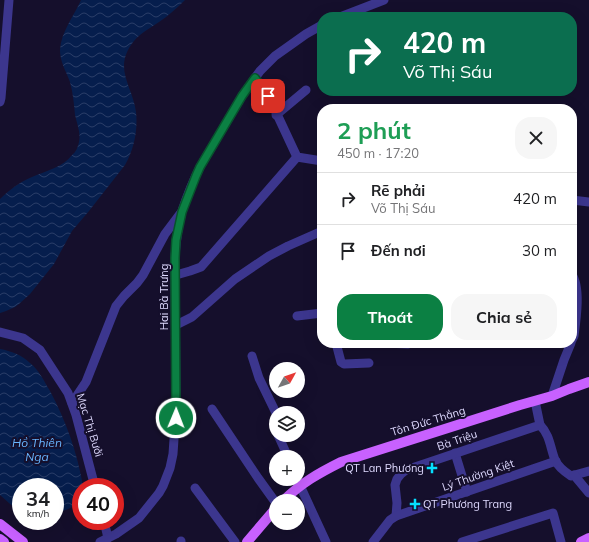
<!DOCTYPE html>
<html lang="vi">
<head>
<meta charset="utf-8">
<style>
  body { margin:0; font-family:Mulish,sans-serif; background:#f6f6f6; color:#202124; height:100vh; display:flex; flex-direction:column; font-size:15px; white-space:nowrap }
  * { box-sizing:border-box; margin:0 }
  p { font-size:13px; color:#757577 }
  .icon { flex:none; width:22px; height:22px; fill:none; stroke:currentColor; stroke-width:2; stroke-linecap:round; stroke-linejoin:round }
  .map { position:relative; flex:1; overflow:hidden }
  .panel { position:absolute; left:317px; top:104px; width:260px; height:244px; display:flex; flex-direction:column; background:#fff; border-radius:16px; box-shadow:0 4px 16px #0002 }
  .panel>* { flex:none }
  .top-card { position:absolute; left:317px; top:12px; width:260px; height:84px; border-radius:16px; box-shadow:0 4px 16px #0002; background:#0b6e4f; color:#fff; overflow:hidden }
  .needle { width:26px; rotate:50deg }
  .buttons { position:absolute; left:269px; top:362px; display:grid; gap:8px }
  .buttons a { display:grid; place-items:center; width:36px; height:36px; border-radius:50%; background:#fff; box-shadow:0 4px 16px #0002; font-size:20px }
  .speed { position:absolute; left:12px; top:478px; display:flex; gap:8px; font-size:20px; font-weight:700; text-align:center }
  .speed>* { display:grid; place-content:center; width:52px; height:52px; border-radius:50%; background:#fff; box-shadow:0 4px 16px #0002; line-height:1 }
  .speed small { font-size:10px; font-weight:400 }
  .speed .limit { border:6px solid #d22; background:#fff; color:#111 }
  .pin { position:absolute; display:grid; place-items:center; width:34px; height:34px; color:#fff; margin:-17px; border-radius:8px; box-shadow:0 2px 6px #0006 }
  .me { position:absolute; width:44px; margin:-22px; rotate:1deg; stroke-linejoin:round; filter:drop-shadow(0 0 3px #0008) }
  .turn { display:flex; align-items:center; gap:14px; height:84px; padding:0 20px; font-size:18px }
  .turn .icon { width:52px; height:52px; stroke-width:2.5 }
  .turn b { display:block; font-size:28px; line-height:34px }
  .round { display:grid; place-items:center; flex:none; width:42px; height:42px; border-radius:16px; background:#f6f6f6 }
  .head { display:flex; align-items:center; justify-content:space-between; height:68px; padding:0 20px }
  h1 { font-size:24px; font-weight:700; line-height:30px; color:#1e9e55 }
  .button { display:flex; gap:8px; margin-top:auto; padding:8px 20px }
  .button a { flex:1; height:46px; border-radius:16px; background:#0b8043; color:#fff; font-size:16px; font-weight:700; line-height:46px; text-align:center }
  .button a+a { background:#f6f6f6; color:#202124 }
  ul { padding:0; list-style:none }
  li { display:flex; align-items:center; gap:12px; height:52px; padding:0 20px; border-top:1px solid #e0e0e0 }
  li div { flex:1 }
  li b { display:block; font-size:15px }
  li em { font-style:normal }
  .map>svg:first-child { display:block }
</style>
</head>
<body>
<div class="map">
<svg width="589" height="542" viewBox="0 0 589 542">
  <defs>
    <pattern id="water-waves" width="16" height="10" patternUnits="userSpaceOnUse"><rect width="16" height="10" fill="#061e4d"/><path d="M0 5q4-4 8 0t8 0" fill="none" stroke="#2a3e68"/></pattern>
  </defs>
  <rect width="100%" height="100%" fill="#150f2c"/>
  <!-- water -->
  <g fill="url(#water-waves)">
    <path d="M81,0H185C177,8 168,16 159,22C149,29 138,34 131,45C114,70 133,87 136,112C138,131 134,149 125,165L89,211L72,231L54,264L30,294L19,304L15,307L6,311L0,313V199C9,190 20,182 32,177C46,171 63,167 72,155C76,152 78,147 79,142C81,133 77,124 75,115C74,104 73,93 70,82C66,71 60,62 60,50C61,32 74,16 81,0Z"/>
    <path d="M0,349C11,351 22,355 30,363C39,370 44,381 50,391C66,421 77,452 83,486L81,487C81,490 81,494 81,497C78,507 64,511 55,513V487H21V512L18,511L0,495Z"/>
  </g>
  <g fill="none" stroke-linecap="round" stroke-linejoin="round">
    <!-- minor -->
    <g stroke="#3c368e" stroke-width="9">
      <polyline points="340,17 384,0"/>
      <polyline points="255,78 268,95 297,157 322,161"/>
      <polyline points="0,102 1,98 9,0"/>
      <polyline points="276,115 306,90"/>
      <polyline points="572,200 589,202"/>
      <polyline points="176,275 190,271 201,267 297,157"/>
      <path d="M572,275C581,287 576,321 574,336L572,340"/>
      <polyline points="297,316 322,313"/>
      <polyline points="176,325 192,317 235,279 269,256 288,246 322,231"/>
      <polyline points="0,332 23,338 40,350 68,393 76,415 95,487"/>
      <polyline points="336,343 341,362 344,364 369,363"/>
      <polyline points="385,343 408,344"/>
      <polyline points="252,356 259,378 276,413"/>
      <polyline points="552,396 564,360 571,343"/>
      <polyline points="72,403 86,382 116,306 124,296 137,283 143,275 165,234 180,214"/>
      <polyline points="212,409 258,478 276,503"/>
      <polyline points="276,425 276,430"/>
      <path d="M540,425C550,435 550,447 555,460C558,467 565,472 571,476L589,471"/>
      <polyline points="278,435 288,457"/>
      <polyline points="455,453 467,492"/>
      <polyline points="574,475 589,493"/>
      <polyline points="297,479 326,542"/>
      <polyline points="195,488 235,542"/>
      <polyline points="396,516 397,503 395,485 397,479 401,474 406,470 540,425 535,401"/>
      <polyline points="104,521 108,538"/>
      <polyline points="181,541 181,542"/>
      <path d="M100,542L116,534L139,518L159,493L163,486L170,468L173,454L176,409L175,257C176,242 178,226 182,211C187,196 193,181 200,167L242,96L260,71L275,56L306,34L322,25"/>
      <polyline points="373,542 390,520 396,516 556,461"/>
      <polyline points="462,542 553,513 561,542"/>
    </g>
    <!-- major -->
    <g stroke="#c861ff" stroke-width="10">
      <path d="M283,501C301,483 319,473 341,462L520,405L552,396L569,389L589,382"/>
      <polyline points="0,524 23,542"/>
      <polyline points="0,539 4,542"/>
      <polyline points="247,542 276,508"/>
      <polyline points="581,542 589,538"/>
    </g>
  </g>
  <g fill="none" stroke-linecap="round" stroke-linejoin="round">
    <defs>
      <polyline id="route" points="176,418 175,258 176,240 182,212 196,176 200,167 242,96 255,78 268,96"/>
    </defs>
    <!-- route casing -->
    <use href="#route" stroke="#07532c" stroke-width="10"/>
    <!-- route -->
    <use href="#route" stroke="#0b8043" stroke-width="7"/>
  </g>
  <!-- markers -->
  <g fill="#06dfff" stroke="#150f2c" stroke-width="1.5">
    <path d="M430 462h4v4h4v4h-4v4h-4v-4h-4v-4h4z"/>
    <path d="M413 498h4v4h4v4h-4v4h-4v-4h-4v-4h4z"/>
  </g>
  <g text-anchor="middle" stroke-width="4" stroke-linejoin="round" paint-order="stroke">
    <!-- street labels -->
    <g font-size="11" fill="#dfdaff" stroke="#150f2c">
      <text transform="translate(164 297) rotate(-90)" y="4">Hai Bà Trưng</text>
      <text transform="translate(428 421) rotate(-17)" y="4">Tôn Đức Thắng</text>
      <text transform="translate(90 425) rotate(73)" y="4">Mạc Thị Bưởi</text>
      <text transform="translate(457 440) rotate(-19)" y="4">Bà Triệu</text>
      <text transform="translate(478 475) rotate(-19)" y="4">Lý Thường Kiệt</text>
    </g>
    <!-- poi labels -->
    <g font-size="11" fill="#dfdaff" stroke="#150f2c" text-anchor="end">
      <text x="424" y="472">QT Lan Phương</text>
      <text x="423" y="508" text-anchor="start">QT Phương Trang</text>
    </g>
    <!-- water labels -->
    <g font-size="12" font-style="italic" fill="#68b5ff" stroke="#150f2c">
      <text x="37" y="447">Hồ Thiên<tspan x="37" dy="14">Nga</tspan></text>
    </g>
  </g>
</svg>
<div class="buttons">
<a><svg class="needle" viewBox="-14 -14 28 28"><path d="M0-13l5 13h-10z" fill="#e53935"/><path d="M0 13l5-13h-10z" fill="#757577"/></svg></a>
<a><svg class="icon" aria-label="layers" viewBox="0 0 24 24"><path d="M12 4l9 5-9 5-9-5zM3 14l9 5 9-5"/></svg></a>
<a>+</a>
<a>−</a>
</div>
<div class="speed"><div>34<small>km/h</small></div><div class="limit">40</div></div>
<div class="pin" style="left:268px;top:96px;background:#d93025"><svg class="icon" aria-label="arrive" viewBox="0 0 24 24"><path d="M6 21V4h12l-3 4 3 4H6"/></svg></div>
<svg class="me" style="left:176px;top:418px" viewBox="-20 -20 40 40"><circle r="17" fill="#0b8043" stroke="#fff" stroke-width="3"/><path d="M0-11L8 9 0 5-8 9z" fill="#fff"/></svg>
<div class="top-card">
<div class="turn"><svg class="icon" aria-label="right" viewBox="0 0 24 24"><path d="M7 20v-9h11M14 6l5 5-5 5"/></svg><div><b>420 m</b>Võ Thị Sáu</div></div>
</div>
<section class="panel">
<div class="head"><div><h1>2 phút</h1><p>450 m · 17:20</p></div><a class="round"><svg class="icon" aria-label="close" viewBox="0 0 24 24"><path d="M6 6l12 12M18 6L6 18"/></svg></a></div>
<ul>
<li><svg class="icon" aria-label="right" viewBox="0 0 24 24"><path d="M7 20v-9h11M14 6l5 5-5 5"/></svg><div><b>Rẽ phải</b><p>Võ Thị Sáu</p></div><em>420 m</em></li>
<li><svg class="icon" aria-label="arrive" viewBox="0 0 24 24"><path d="M6 21V4h12l-3 4 3 4H6"/></svg><div><b>Đến nơi</b></div><em>30 m</em></li>
</ul>
<div class="button"><a>Thoát</a><a>Chia sẻ</a></div>
</section>
</div>
</body>
</html>
